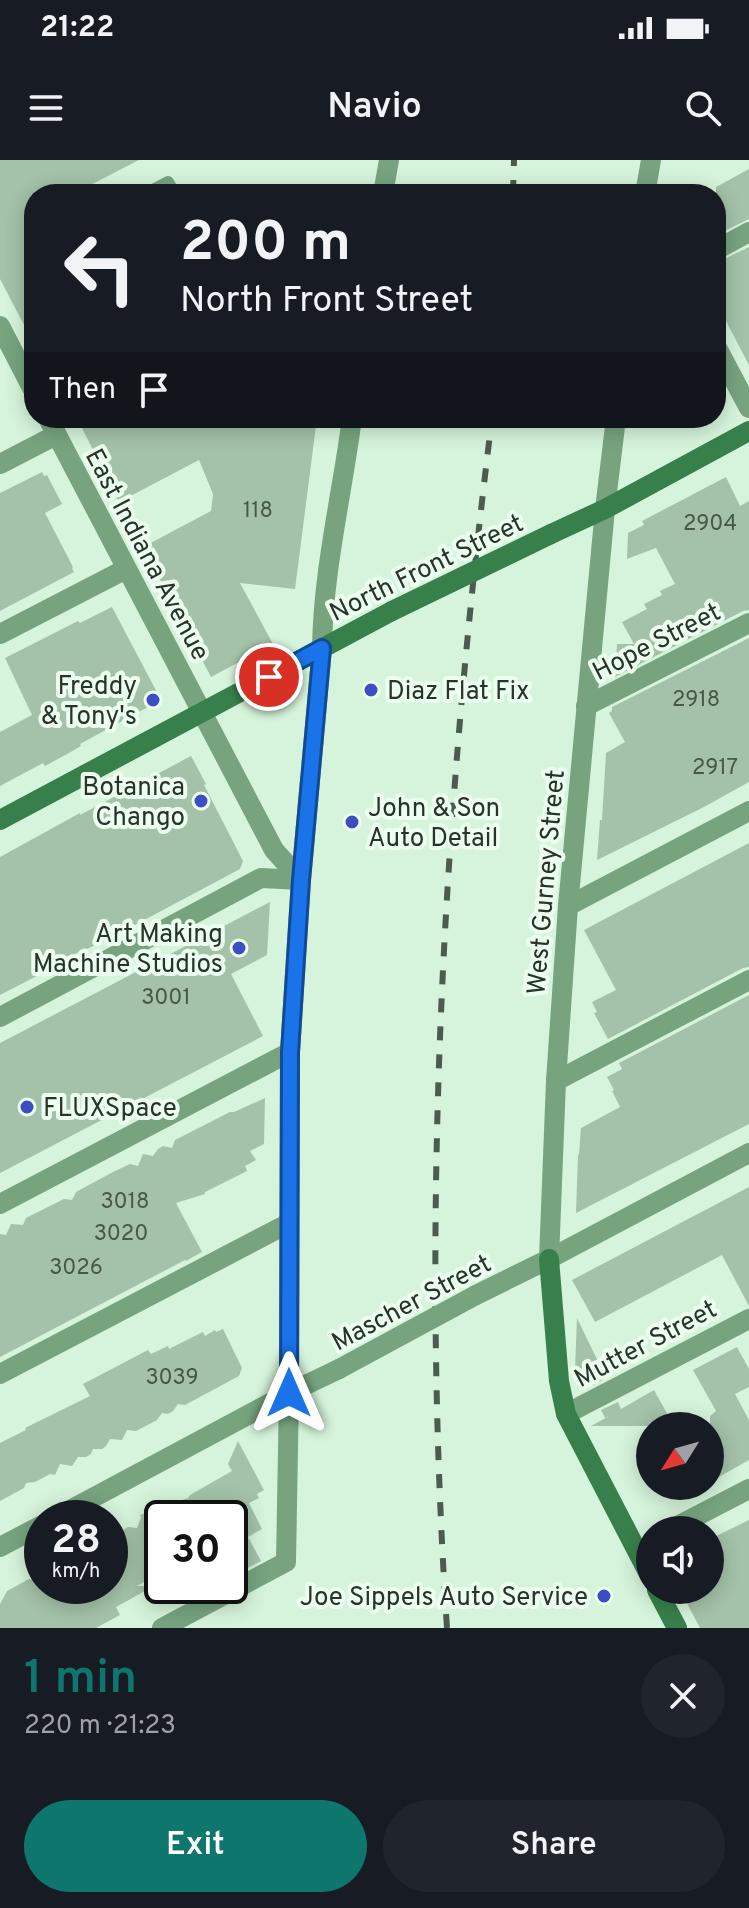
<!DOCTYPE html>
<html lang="en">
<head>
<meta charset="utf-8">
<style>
  body { margin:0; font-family:Overpass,sans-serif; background:#20242c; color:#f1f3f6; height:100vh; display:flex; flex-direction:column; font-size:30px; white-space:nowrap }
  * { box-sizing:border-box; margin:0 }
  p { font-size:26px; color:#9ea1a6 }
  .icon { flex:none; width:44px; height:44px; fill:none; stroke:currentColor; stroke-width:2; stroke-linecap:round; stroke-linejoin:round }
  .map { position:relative; height:1468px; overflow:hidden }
  .sheet { display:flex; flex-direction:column; background:#171b24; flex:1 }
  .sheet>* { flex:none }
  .banner { position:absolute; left:24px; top:24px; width:702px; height:244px; border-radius:32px; box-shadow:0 4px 20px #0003; background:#171b24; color:#f1f3f6; overflow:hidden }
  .needle { width:52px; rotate:233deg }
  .tools { position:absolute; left:636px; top:1252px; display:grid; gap:16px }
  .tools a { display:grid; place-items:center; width:88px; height:88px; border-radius:50%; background:#171b24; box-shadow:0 4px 20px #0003; font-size:40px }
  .speed { position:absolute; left:24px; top:1340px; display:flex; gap:16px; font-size:40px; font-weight:700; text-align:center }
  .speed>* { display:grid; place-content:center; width:104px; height:104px; border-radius:50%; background:#171b24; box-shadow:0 4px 20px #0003; line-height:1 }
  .speed small { font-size:20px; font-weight:400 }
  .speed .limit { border:4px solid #111; border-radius:12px; background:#fff; color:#111 }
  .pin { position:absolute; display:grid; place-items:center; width:68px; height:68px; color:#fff; margin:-34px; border:4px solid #fff; border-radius:50%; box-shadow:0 2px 8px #0007 }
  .me { position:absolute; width:88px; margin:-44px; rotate:0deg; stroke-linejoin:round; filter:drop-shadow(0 0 6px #0008) }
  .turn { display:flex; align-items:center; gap:28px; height:168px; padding:0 24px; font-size:36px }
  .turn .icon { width:104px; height:104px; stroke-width:2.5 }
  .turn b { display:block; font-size:56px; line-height:68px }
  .then { display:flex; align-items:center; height:76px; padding:0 24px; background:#0003; gap:16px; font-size:30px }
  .round { display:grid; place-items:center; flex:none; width:84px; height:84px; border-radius:42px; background:#20242c }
  .summary { display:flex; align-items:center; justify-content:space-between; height:136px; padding:0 24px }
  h1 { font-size:48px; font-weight:600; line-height:60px; color:#0f766e }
  .cta { display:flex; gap:16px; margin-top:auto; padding:16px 24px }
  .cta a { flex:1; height:92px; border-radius:48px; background:#0f766e; color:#fff; font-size:32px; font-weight:600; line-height:92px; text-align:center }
  .cta a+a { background:#20242c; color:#f1f3f6 }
  .status { display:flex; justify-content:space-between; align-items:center; height:56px; padding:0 40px; background:#171b24; direction:ltr }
  .status svg { height:22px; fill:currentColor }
  header { display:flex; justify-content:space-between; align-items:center; height:104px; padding:0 24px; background:#171b24; font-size:36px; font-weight:600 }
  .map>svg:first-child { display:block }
</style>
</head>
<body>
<div class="status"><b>21:22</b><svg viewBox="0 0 49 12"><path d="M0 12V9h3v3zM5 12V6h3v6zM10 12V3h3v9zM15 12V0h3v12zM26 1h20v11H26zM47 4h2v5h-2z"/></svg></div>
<header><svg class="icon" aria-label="menu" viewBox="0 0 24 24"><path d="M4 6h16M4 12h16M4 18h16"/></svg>Navio<svg class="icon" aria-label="search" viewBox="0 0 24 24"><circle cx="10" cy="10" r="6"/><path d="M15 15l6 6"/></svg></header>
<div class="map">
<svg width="749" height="1468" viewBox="0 0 749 1468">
  <rect width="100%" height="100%" fill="#d6f4db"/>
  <!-- building -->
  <g fill="#a4c2a9">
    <polygon points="0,0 139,0 73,34 34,34 34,184 0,119"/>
    <polygon points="749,9 749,59 716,75 716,27"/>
    <polygon points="749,87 749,205 716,142 716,103"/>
    <polygon points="92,258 317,258 295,429 240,423 273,484 211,517 143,387 211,351 213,334 199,300 119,342 80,264"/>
    <polygon points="42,312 44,316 47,315 62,344 45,353 73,407 72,408 74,412 0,451 0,333"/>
    <polygon points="726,317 740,346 749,341 749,450 743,451 615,517 617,484 634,484 622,462 647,449 644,444 662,435 660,431 675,424 656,388 627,399 628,373 644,365 642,361"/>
    <polygon points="112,447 161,540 80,584 81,586 69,593 45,606 43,603 0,626 0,572 32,555 5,498 78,461 80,463"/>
    <polygon points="749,478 749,622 704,647 597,700 600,660 602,660 606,593 625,582 609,553 612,551 612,547"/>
    <polygon points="191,596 206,624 204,625 243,701 240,709 103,782 61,800 60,804 0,835 0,697 80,653 80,655"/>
    <polygon points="749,683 749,807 743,808 608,879 594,853 597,852 592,842 616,830 584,770"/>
    <polygon points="270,742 267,795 231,814 263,876 0,1013 0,883"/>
    <polygon points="749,835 749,964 576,1053 578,995 579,994 581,968 620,947 612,931 614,930 607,917 622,909 619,903"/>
    <polygon points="265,938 264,984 250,991 256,1000 245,1006 247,1011 205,1032 205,1034 176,1043 202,1092 186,1101 185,1100 0,1197 0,1074 6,1075 11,1064 23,1065 26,1058 64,1039 72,1040 76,1032 113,1012 130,1004 138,1006 143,994 153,996 158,989 163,986 172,988 175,980 230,952 234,952"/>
    <polygon points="749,1027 749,1146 722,1095 595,1162 572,1120"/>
    <polygon points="577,1158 606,1218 590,1227 581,1209 575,1209"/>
    <polygon points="223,1169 242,1208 239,1216 185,1245 178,1244 173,1251 168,1254 162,1253 157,1260 136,1271 127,1270 122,1280 110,1279 106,1286 102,1289 93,1289 91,1294 86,1297 78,1297 72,1306 60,1304 55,1315 50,1314 35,1322 26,1323 24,1328 0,1341 0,1283 26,1270 25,1268 90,1236 83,1224 148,1190 151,1194 168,1186 169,1189 203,1172 205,1176 215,1170 216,1172"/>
    <polygon points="737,1187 749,1209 749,1227 735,1234 749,1260 749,1300 710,1322 710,1256 716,1251 693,1210"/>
    <polygon points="654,1230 674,1266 591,1266 613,1254 605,1258 601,1250 618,1242 621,1249"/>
    <polygon points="238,1281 264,1330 257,1334 259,1338 249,1343 262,1369 248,1377 261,1401 244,1410 230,1386 230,1358 162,1358 162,1412 137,1426 154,1426 116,1447 120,1455 96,1468 0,1468 0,1444 7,1431 29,1419 42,1420 42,1426 110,1426 110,1378 128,1367 137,1368 141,1358 140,1355 188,1338 190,1335 232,1311 228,1304"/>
    <polygon points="749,1360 749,1468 700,1468 680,1430 710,1430 710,1379"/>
  </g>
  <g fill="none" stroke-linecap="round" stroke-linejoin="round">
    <!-- lane -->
    <polyline stroke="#77a47f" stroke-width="12" points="145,34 168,22 175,34"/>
    <!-- street -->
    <g stroke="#77a47f" stroke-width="20">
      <polyline points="383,34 389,0"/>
      <polyline points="645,34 651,0"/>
      <polyline points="716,90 749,72"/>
      <polyline points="0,166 34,232"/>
      <polyline points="716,186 749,248"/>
      <polyline points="48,258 274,690 301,720"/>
      <polyline points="0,304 56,275"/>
      <polyline points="0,474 126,409"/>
      <polyline points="586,546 749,463"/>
      <polyline points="568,746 749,651"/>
      <polyline points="0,857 261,718 301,720"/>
      <polyline points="556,921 749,820"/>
      <polyline points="0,1044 290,892"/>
      <polyline points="549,1099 556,921 568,746 605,349 616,258"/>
      <polyline points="476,1135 549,1099 749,993"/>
      <polyline points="0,1214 289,1063"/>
      <polyline points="566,1254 749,1159"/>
      <polyline points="55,1358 289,1233 339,1209"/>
      <polyline points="670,1370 749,1329"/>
      <polyline points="0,1387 42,1365"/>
      <path d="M162,1468L286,1402L289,1233L290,892L301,720L322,488C323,411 342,335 352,258"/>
    </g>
    <!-- secondary -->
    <g stroke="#38804b" stroke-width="20">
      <polyline points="551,374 605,349 749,271"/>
      <polyline points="0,660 392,451"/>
      <polyline points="549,1099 559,1221 566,1254 650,1416"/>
      <polyline points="657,1430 677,1468"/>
    </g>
    <!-- rail -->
    <g stroke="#4c5b4f" stroke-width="6" stroke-dasharray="14 14" stroke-linecap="butt">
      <polyline points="513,34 514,0"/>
      <path d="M447,1468C420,1064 442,659 492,258"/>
    </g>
    <!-- street-bridge -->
    <polyline stroke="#77a47f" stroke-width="20" points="339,1209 476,1135"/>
    <!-- secondary-bridge -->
    <polyline stroke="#38804b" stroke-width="20" points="392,451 551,374"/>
  </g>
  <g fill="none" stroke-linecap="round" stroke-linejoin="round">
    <defs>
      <polyline id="route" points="269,517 322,488 301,720 290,892 289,1233"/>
    </defs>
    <!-- route casing -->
    <use href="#route" stroke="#114b97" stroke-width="20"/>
    <!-- route -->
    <use href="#route" stroke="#1a73e8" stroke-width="14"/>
  </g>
  <!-- markers -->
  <g fill="#3e4dc0" stroke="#ecfeef" stroke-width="3">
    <circle cx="371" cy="530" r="8"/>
    <circle cx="153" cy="540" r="8"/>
    <circle cx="201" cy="641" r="8"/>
    <circle cx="352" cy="662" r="8"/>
    <circle cx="239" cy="788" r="8"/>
    <circle cx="27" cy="947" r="8"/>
    <circle cx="604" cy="1436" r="8"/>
  </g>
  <g text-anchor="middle" stroke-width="8" stroke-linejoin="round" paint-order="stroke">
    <!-- number labels -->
    <g font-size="22" fill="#47574a">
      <text x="258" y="357">118</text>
      <text x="710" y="370">2904</text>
      <text x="696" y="546">2918</text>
      <text x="715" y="614">2917</text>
      <text x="166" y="844">3001</text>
      <text x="125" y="1048">3018</text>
      <text x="121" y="1080">3020</text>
      <text x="76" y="1114">3026</text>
      <text x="172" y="1224">3039</text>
    </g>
    <!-- street labels -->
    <g font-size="26" fill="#28332a" stroke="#ecfeef">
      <text transform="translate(148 394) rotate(62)" y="9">East Indiana Avenue</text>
      <text transform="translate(426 407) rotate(-26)" y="9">North Front Street</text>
      <text transform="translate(656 481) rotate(-27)" y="9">Hope Street</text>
      <text transform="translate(545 722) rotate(-85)" y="9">West Gurney Street</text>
      <text transform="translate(411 1142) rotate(-28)" y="9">Mascher Street</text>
      <text transform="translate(645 1183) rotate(-28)" y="9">Mutter Street</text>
    </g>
    <!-- poi labels -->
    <g font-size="26" fill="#28332a" stroke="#ecfeef" text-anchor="end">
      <text x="137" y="534">Freddy<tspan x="137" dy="30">&amp; Tony's</tspan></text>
      <text x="387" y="539" text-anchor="start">Diaz Flat Fix</text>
      <text x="185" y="635">Botanica<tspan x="185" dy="30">Chango</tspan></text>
      <text x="368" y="656" text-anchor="start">John &amp; Son<tspan x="368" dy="30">Auto Detail</tspan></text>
      <text x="223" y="782">Art Making<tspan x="223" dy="30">Machine Studios</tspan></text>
      <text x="43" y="956" text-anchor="start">FLUXSpace</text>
      <text x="588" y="1445">Joe Sippels Auto Service</text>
    </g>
  </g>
</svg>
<div class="tools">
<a><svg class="needle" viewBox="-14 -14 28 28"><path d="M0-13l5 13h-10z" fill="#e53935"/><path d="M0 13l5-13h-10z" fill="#9ea1a6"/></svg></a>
<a><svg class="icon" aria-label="sound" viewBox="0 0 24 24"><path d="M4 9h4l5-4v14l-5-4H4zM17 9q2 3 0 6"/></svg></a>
</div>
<div class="speed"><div>28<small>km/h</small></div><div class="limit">30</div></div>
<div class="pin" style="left:269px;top:517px;background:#d93025"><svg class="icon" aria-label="arrive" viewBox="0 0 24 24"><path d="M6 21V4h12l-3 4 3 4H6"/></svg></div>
<svg class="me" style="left:289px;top:1233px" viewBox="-20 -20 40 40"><path d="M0-17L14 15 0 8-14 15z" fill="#1a73e8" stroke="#fff" stroke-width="4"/></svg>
<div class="banner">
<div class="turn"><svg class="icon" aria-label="left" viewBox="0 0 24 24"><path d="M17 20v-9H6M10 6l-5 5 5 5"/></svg><div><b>200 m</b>North Front Street</div></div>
<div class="then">Then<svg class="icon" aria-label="arrive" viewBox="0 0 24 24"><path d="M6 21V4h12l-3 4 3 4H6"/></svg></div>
</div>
</div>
<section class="sheet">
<div class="summary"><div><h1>1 min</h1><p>220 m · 21:23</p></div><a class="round"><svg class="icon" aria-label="close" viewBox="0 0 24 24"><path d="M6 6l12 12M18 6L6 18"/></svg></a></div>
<div class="cta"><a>Exit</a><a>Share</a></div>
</section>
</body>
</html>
